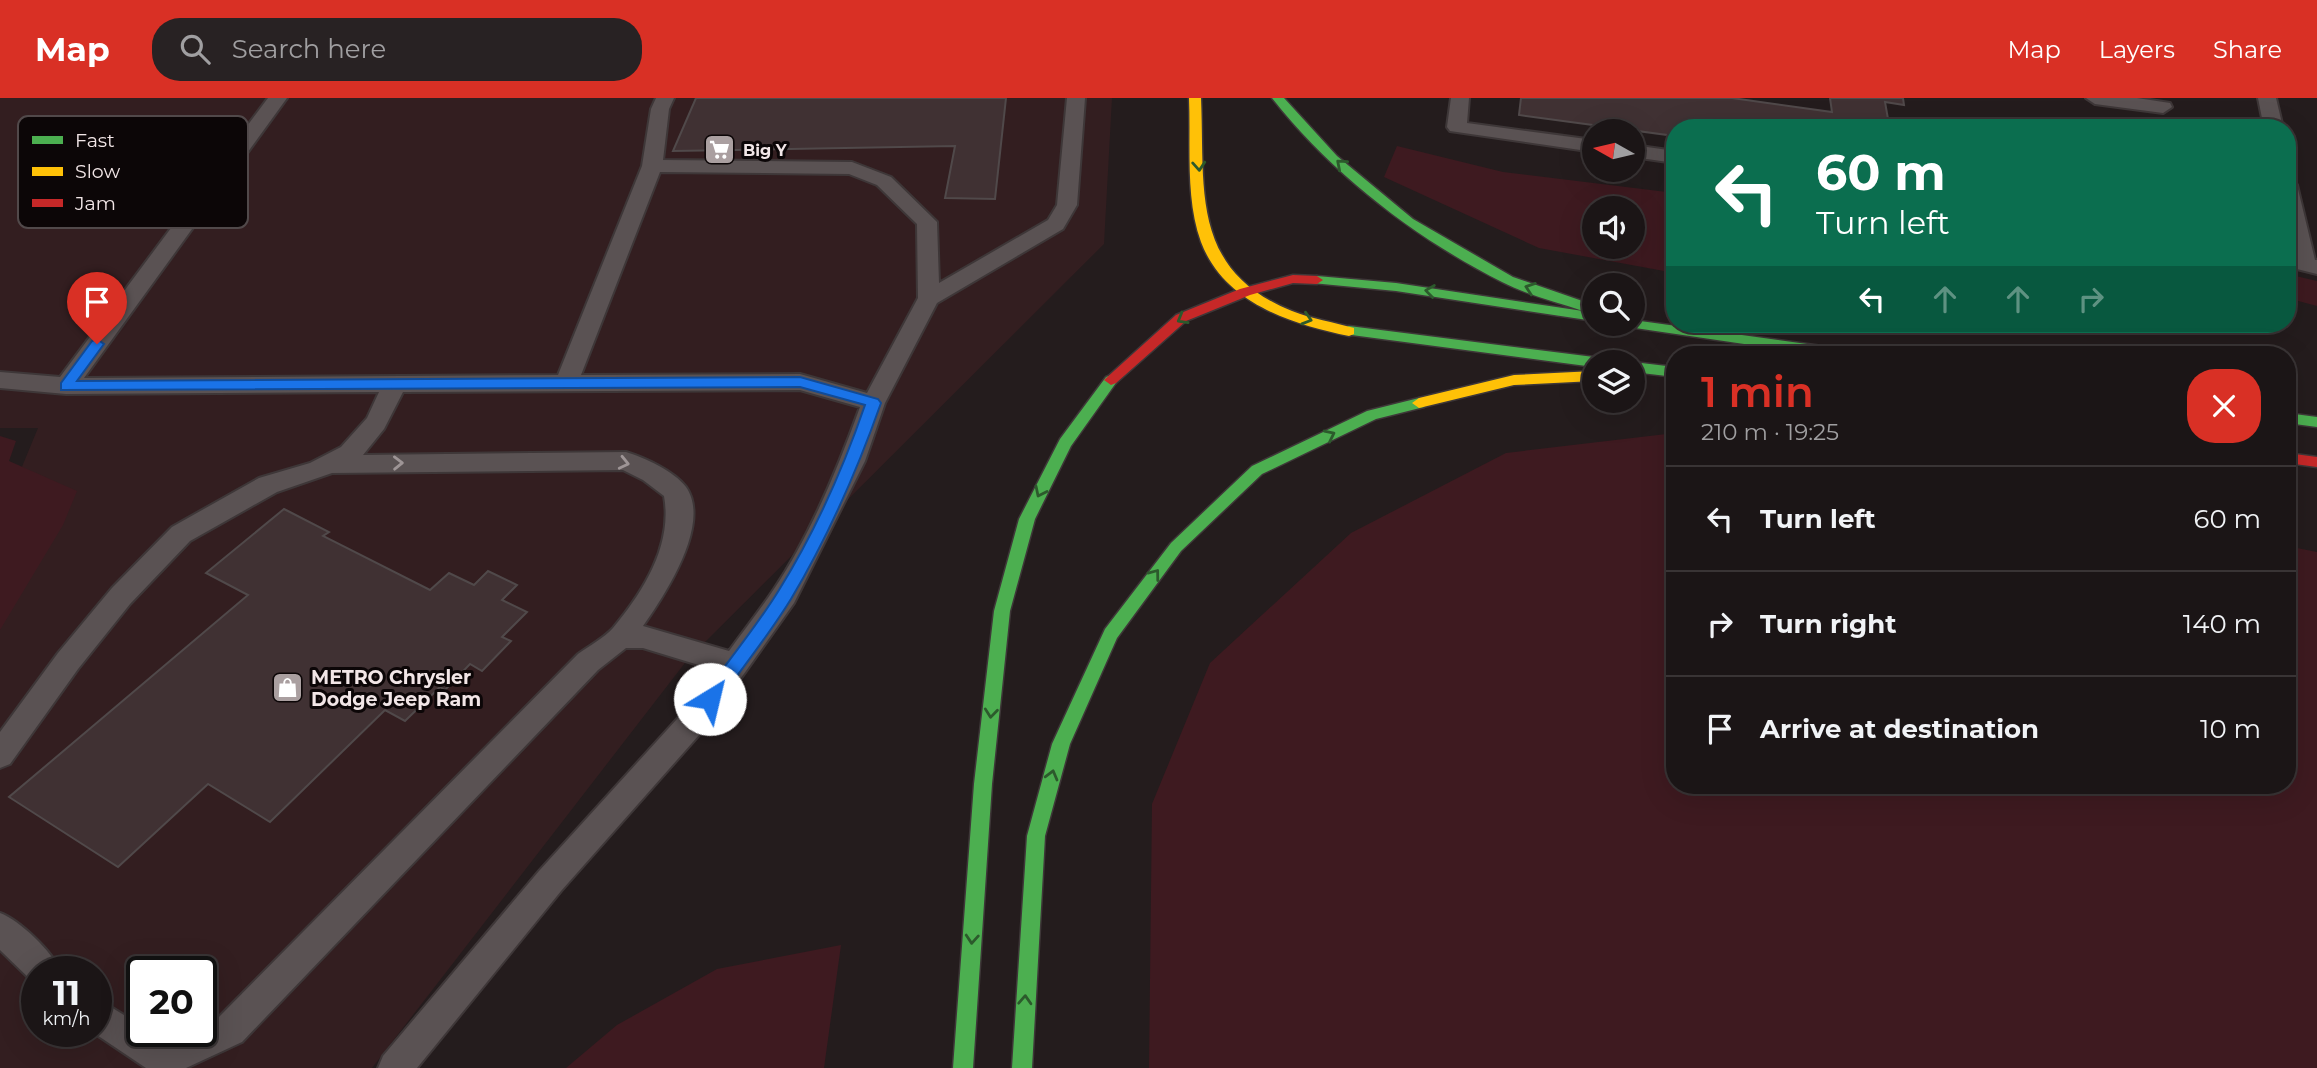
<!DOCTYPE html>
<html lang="en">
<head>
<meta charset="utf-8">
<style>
  body { margin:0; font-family:Montserrat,sans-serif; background:#282223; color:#f1f3f6; height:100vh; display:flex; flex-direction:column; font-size:26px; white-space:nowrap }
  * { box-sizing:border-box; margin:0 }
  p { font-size:23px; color:#a09fa1 }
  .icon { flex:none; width:38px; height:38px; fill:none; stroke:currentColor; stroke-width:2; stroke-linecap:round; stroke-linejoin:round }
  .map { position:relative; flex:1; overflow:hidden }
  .details { position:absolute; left:1666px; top:248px; width:630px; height:448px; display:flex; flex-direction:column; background:#1b1516; border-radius:28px; box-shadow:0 7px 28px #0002,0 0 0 2px #393435 }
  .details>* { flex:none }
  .guide { position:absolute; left:1666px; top:21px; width:630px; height:214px; border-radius:28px; box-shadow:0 7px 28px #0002,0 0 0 2px #393435; background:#0b6e4f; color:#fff; overflow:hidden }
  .needle { width:46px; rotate:278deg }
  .tools { position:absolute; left:1582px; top:21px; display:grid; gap:14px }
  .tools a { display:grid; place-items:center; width:63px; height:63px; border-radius:50%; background:#1b1516; box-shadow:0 7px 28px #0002,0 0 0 2px #393435; font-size:35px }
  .speed { position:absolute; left:21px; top:858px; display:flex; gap:14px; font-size:35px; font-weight:700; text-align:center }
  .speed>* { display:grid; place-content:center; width:91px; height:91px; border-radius:50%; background:#1b1516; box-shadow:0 7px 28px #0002,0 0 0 2px #393435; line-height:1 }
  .speed small { font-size:18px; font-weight:400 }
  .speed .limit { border:4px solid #111; border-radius:10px; background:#fff; color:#111 }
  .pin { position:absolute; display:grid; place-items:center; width:60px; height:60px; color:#fff; margin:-72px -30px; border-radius:50% 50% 50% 0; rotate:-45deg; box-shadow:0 0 7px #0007 }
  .pin .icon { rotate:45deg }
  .me { position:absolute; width:77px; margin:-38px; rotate:36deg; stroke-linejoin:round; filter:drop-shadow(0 0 5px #0008) }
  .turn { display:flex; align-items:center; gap:24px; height:147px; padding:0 35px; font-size:32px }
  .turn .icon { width:91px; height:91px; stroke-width:2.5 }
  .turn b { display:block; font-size:49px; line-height:60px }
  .lanes { display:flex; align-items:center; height:66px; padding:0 35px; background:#0003; justify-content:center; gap:35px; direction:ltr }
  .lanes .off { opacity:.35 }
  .round { display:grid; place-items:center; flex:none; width:74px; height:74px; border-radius:28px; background:#282223 }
  .head { display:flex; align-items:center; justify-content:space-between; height:119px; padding:0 35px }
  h1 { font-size:42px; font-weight:600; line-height:52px; color:#d93025 }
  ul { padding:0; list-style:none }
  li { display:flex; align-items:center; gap:21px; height:105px; padding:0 35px; border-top:2px solid #393435 }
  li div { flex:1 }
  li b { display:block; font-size:26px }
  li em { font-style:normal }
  header { display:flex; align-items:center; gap:42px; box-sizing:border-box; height:98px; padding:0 35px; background:#d93025; color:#fff }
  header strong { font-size:33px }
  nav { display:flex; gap:38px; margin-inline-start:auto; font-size:24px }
  .search { width:490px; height:63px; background:#282223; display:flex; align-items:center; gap:18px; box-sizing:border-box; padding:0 24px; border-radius:28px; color:#a09fa1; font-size:26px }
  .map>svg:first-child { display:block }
</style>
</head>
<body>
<header>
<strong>Map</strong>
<div class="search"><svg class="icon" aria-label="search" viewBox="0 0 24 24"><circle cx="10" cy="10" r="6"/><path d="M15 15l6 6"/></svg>Search here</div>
<nav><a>Map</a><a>Layers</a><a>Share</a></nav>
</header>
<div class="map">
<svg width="2317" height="970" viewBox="0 0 2317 970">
  <rect width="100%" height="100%" fill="#241c1d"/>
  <!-- built -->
  <path fill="#331e20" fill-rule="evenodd" d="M0,0H1112L1104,146L688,561L372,970H0V422L38,330H0ZM37,873H96V933H37ZM142,873H201V933H142Z"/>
  <!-- green -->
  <g fill="#3e1a20" fill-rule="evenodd">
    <path d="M1397,48L1503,74L1675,95V175L1539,150L1384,79ZM1594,110H1633V149H1594Z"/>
    <polygon points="2287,176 2317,183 2317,208 2287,200"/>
    <polygon points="1675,335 1675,688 2287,688 2287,448 2317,454 2317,970 1149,970 1152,706 1210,565 1351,435 1506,355"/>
    <polygon points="0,338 16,343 9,363 77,393 63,427 0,532"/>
    <polygon points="841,847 824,970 566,970 617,927 717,871"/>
  </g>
  <!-- building -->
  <g fill="#403133" stroke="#50494a" stroke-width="2">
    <polygon points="696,0 1006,0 995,101 945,100 955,48 673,53"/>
    <polygon points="1521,0 1732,0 1832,14 1830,0 1903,0 1904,7 1885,4 1888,21 1952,30 1675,30 1675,38 1519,17"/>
    <polygon points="284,411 329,434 323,438 430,492 449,475 474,487 488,473 517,487 502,502 527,514 502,539 511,543 482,573 470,566 445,592 440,589 405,623 385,612 270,724 208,686 118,769 9,699 248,497 206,475"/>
  </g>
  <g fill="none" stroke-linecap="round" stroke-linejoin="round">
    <defs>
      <g id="lane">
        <path d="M268,0H287L84,280L558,277L642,68L651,11L656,0H674L669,11L663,62L852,64L891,79L937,124L939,185L1048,122L1057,107L1067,0H1085L1077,107L1063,131L937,205L885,305L865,363L794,505L707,628L561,793L417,970H378L383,958L539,773L687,610L715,572L643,550H626L598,572L242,944L186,970H146L91,933H96V900L142,928V933C152,933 158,940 168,941C180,941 189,933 201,933V928L218,920L578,556C589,548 604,540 613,530C643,494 673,447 664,398L643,382L623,372L332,375L277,394L190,443L130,506L78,571L10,666L0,670V634L58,555L112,490L172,429L259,380L310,365L341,349L367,320L379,294L66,296L0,290V274L60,279ZM660,74L849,76L877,87L917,126L918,200L867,295L800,276L581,277ZM800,292L860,309C838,370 810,438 774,491C760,512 744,532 729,553L643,528C664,498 712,426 686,389C674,373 645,360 626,354L363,357L384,331L403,294Z"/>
        <polygon points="1451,0 1469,0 1467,25 1594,42 1594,54 1450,33 1447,29"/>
        <polygon points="2086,0 2137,0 2170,5 2172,9 2163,15 2095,6"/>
        <polygon points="2258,0 2276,0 2283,30 2264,30"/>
        <polygon points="1633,47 1675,53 1675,65 1633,59"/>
        <path d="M2287,81L2294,83L2297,87L2315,162H2317V176L2297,171C2282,147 2287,108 2287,81Z"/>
        <path d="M0,815C19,822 53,854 60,873H37V886L33,884L0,852Z"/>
      </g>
      <g id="fast">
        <path d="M1272,0H1284L1337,58L1413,121L1513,179L1594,207V223L1396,193L1312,185V179L1317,178L1396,185L1583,213C1557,204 1527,197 1502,184C1415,140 1333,77 1272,0Z"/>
        <polygon points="1633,222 1851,252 1858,257 1820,257 1635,230 1628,226 1633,226"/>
        <polygon points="1349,228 1594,259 1601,264 1594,264 1594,269 1344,236 1344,230"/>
        <polygon points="1633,264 1675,269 1675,279 1633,274"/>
        <polygon points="1111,277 1118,282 1071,348 1035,421 1010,513 992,686 973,970 953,970 974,686 994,513 1019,421 1060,341 1106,279"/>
        <polygon points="1419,300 1424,301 1426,305 1424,309 1376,321 1262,376 1181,453 1117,540 1070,646 1045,738 1032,970 1012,970 1027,738 1052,646 1105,531 1171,445 1252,368 1367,313"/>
        <polygon points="2287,315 2317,319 2317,329 2287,325"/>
      </g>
      <g id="slow">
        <path d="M1189,0H1201C1205,92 1190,172 1292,213C1312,221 1333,224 1354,230V236L1349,238C1291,226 1224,205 1201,144C1185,100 1191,46 1189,0Z"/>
        <polygon points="1594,273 1594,283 1514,287 1419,310 1412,305 1419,300 1514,277"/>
      </g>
      <g id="jam">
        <polygon points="1293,177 1317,178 1323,182 1317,186 1293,185 1250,197 1186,223 1116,285 1111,287 1104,282 1176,217 1240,191"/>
        <polygon points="2287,355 2317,359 2317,369 2287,365"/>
      </g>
    </defs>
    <!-- lane casing -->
    <use href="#lane" stroke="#3e3738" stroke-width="4"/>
    <!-- fast casing -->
    <use href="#fast" stroke="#3e3738" stroke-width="3"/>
    <!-- slow casing -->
    <use href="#slow" stroke="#3e3738" stroke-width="3"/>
    <!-- jam casing -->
    <use href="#jam" stroke="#3e3738" stroke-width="3"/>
    <!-- lane -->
    <use href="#lane" fill="#5a5253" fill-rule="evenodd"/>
    <!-- fast -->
    <use href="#fast" fill="#4caf50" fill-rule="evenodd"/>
    <!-- slow -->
    <use href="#slow" fill="#ffc107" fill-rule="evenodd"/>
    <!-- jam -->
    <use href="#jam" fill="#c62828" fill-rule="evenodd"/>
  </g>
  <!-- one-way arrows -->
  <defs><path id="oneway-chevron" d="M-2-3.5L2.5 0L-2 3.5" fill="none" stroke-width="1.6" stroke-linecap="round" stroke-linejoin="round" transform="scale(1.75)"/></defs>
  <g stroke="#2c5a2c">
    <use href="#oneway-chevron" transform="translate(1341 66) rotate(-139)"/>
    <use href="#oneway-chevron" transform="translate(1199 68) rotate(86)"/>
    <use href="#oneway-chevron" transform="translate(1530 190) rotate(-161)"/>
    <use href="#oneway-chevron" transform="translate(1430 193) rotate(-172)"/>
    <use href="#oneway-chevron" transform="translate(1182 221) rotate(150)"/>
    <use href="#oneway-chevron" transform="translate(1307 221) rotate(17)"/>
    <use href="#oneway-chevron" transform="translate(1330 337) rotate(-26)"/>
    <use href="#oneway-chevron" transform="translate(1040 394) rotate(116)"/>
    <use href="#oneway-chevron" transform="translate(1155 476) rotate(-53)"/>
    <use href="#oneway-chevron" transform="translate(991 615) rotate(96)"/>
    <use href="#oneway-chevron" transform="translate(1052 677) rotate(-75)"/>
    <use href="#oneway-chevron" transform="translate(972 841) rotate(94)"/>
    <use href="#oneway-chevron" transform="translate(1025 902) rotate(-87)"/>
  </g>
  <g stroke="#9e9596">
    <use href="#oneway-chevron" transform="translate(398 365) rotate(-1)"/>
    <use href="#oneway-chevron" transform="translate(624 365) rotate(13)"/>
  </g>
  <!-- route -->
  <path fill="#1a73e8" stroke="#114b97" stroke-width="2" d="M97,241L104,246L77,283L800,279L878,301L881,305C857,373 828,439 791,501C769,537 741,572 716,606L710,609L704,606L701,601L704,596C729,562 757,528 779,492C815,434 843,371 865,307L800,289L61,292V285L92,243Z"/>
  <!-- icons -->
  <defs>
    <symbol id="supermarket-square" viewBox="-11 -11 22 22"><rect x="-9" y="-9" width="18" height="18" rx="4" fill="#aa9fa0" stroke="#0c0607"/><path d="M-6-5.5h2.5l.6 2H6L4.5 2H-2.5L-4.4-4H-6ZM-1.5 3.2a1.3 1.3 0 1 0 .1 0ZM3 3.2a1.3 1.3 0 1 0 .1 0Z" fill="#fff"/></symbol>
    <symbol id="shop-square" viewBox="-11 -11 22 22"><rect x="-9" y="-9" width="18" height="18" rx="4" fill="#aa9fa0" stroke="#0c0607"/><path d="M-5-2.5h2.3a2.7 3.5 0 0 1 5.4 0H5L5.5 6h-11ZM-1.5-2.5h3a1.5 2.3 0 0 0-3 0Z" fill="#fff"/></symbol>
  </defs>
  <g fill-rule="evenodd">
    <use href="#supermarket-square" x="702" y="34" width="35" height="35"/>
    <use href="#shop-square" x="270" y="572" width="35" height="35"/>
  </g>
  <g text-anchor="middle" stroke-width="6" stroke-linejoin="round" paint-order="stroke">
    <!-- far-poi labels -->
    <g font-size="16" font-weight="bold" fill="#f2e6e7" stroke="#0c0607" text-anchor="start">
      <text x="743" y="58">Big Y</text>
    </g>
    <!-- poi labels -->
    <g font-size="19" font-weight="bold" fill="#f2e6e7" stroke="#0c0607" text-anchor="start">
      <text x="311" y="586">METRO Chrysler<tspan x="311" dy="22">Dodge Jeep Ram</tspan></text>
    </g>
  </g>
  <!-- legend -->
  <rect x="18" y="18" width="230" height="112" rx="10" fill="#0c0607" stroke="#51494a" stroke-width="2"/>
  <rect x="32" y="38" width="31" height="8" fill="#4caf50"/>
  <rect x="32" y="69" width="31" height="9" fill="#ffc107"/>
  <rect x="32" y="101" width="31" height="8" fill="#c62828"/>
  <g font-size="19" fill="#f2e6e7">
    <text x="75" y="49">Fast</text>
    <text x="75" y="80">Slow</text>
    <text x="75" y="112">Jam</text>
  </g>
</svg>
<div class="tools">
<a><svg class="needle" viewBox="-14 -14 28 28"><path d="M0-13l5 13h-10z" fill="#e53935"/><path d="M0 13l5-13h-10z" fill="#a09fa1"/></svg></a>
<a><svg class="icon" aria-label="sound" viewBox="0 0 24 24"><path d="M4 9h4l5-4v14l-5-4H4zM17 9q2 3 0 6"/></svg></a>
<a><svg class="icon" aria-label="search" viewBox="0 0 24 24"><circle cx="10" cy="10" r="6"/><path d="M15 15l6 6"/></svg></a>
<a><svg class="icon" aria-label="layers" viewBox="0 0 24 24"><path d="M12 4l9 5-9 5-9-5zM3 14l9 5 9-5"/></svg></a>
</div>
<div class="speed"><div>11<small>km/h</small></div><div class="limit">20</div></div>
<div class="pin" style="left:97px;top:246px;background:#d93025"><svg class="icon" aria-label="arrive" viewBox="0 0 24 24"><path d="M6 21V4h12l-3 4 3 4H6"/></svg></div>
<svg class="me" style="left:710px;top:601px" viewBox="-20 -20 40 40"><circle r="19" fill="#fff"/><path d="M0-13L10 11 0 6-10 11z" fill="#1a73e8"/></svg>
<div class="guide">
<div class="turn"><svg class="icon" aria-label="left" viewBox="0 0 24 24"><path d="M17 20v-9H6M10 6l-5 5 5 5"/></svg><div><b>60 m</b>Turn left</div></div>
<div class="lanes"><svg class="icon" aria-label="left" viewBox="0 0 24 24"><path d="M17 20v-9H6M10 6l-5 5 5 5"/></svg><svg class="icon off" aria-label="ahead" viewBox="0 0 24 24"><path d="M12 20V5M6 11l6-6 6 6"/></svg><svg class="icon off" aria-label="ahead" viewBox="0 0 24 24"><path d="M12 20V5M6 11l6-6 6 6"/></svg><svg class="icon off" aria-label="right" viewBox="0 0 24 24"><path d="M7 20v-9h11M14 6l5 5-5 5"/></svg></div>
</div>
<section class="details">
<div class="head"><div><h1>1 min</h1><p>210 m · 19:25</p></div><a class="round" style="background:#d93025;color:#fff"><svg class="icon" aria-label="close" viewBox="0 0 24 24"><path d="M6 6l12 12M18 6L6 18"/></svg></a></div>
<ul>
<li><svg class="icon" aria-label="left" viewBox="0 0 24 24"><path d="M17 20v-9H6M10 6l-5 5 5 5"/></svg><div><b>Turn left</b></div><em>60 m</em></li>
<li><svg class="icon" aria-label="right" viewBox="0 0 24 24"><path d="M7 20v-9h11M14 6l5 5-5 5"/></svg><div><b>Turn right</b></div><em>140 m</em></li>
<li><svg class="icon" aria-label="arrive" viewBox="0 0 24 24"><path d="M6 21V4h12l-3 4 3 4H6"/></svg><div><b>Arrive at destination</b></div><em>10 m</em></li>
</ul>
</section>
</div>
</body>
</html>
